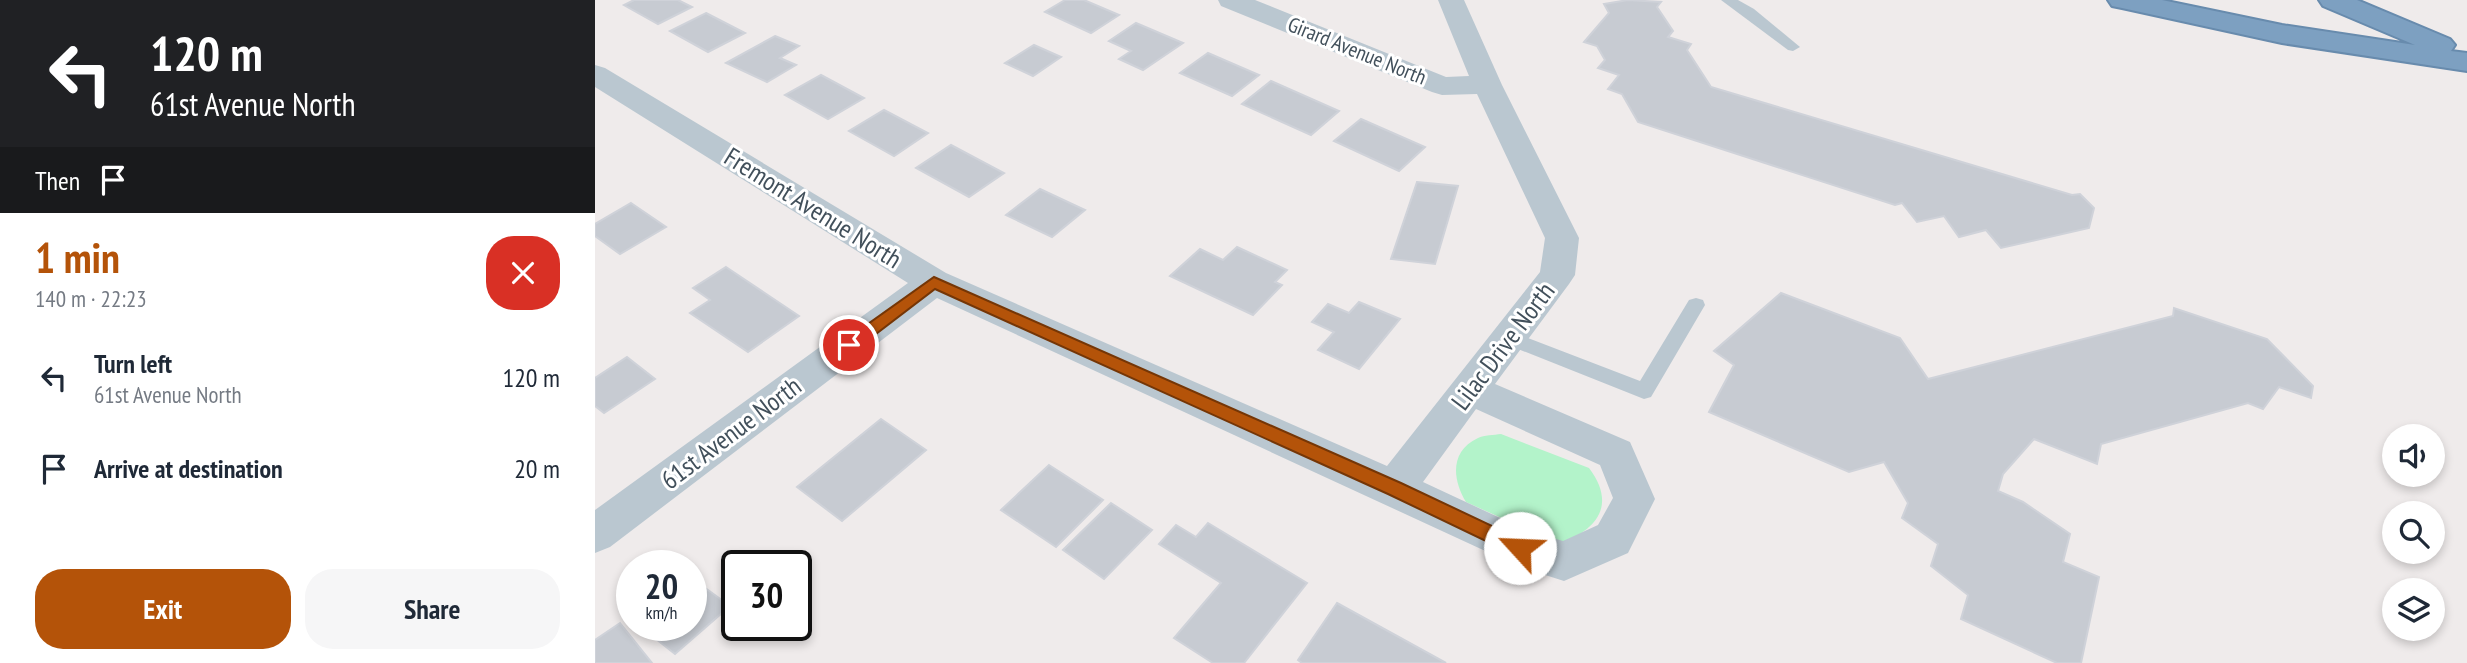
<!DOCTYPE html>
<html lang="en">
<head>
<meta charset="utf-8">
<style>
  body { margin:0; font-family:"PT Sans Narrow",sans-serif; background:#f6f6f7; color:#1f2937; height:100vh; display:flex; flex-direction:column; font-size:26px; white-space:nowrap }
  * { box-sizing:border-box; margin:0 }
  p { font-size:23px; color:#747a83 }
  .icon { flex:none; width:38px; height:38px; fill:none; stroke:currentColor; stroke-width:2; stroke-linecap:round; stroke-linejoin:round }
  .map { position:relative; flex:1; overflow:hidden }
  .side { display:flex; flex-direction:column; background:#fff; width:595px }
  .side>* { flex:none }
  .banner { background:#202124; color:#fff; overflow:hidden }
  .fabs { position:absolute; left:1787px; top:424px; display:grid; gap:14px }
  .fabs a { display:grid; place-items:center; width:63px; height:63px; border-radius:50%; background:#fff; box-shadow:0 4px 10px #0003; font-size:35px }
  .speed { position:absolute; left:21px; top:550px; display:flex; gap:14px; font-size:35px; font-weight:700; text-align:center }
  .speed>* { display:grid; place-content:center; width:91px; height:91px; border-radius:50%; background:#fff; box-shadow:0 4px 10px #0003; line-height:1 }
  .speed small { font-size:18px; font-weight:400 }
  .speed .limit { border:4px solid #111; border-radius:10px; background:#fff; color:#111 }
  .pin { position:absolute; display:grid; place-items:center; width:60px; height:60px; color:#fff; margin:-30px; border:4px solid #fff; border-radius:50%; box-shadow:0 2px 7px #0007 }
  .me { position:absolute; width:77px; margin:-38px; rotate:295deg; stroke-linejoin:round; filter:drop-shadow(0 0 5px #0008) }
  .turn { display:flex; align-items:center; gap:24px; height:147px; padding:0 35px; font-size:32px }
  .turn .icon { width:91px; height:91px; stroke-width:2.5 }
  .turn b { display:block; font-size:49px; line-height:60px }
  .then { display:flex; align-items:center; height:66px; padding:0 35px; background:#0003; gap:14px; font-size:26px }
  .round { display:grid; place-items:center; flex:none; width:74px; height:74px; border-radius:28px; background:#f6f6f7 }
  .summary { display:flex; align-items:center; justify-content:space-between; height:119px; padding:0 35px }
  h1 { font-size:42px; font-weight:800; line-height:52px; color:#b45309 }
  .button { display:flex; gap:14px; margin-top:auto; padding:14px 35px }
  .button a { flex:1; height:80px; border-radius:28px; background:#b45309; color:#fff; font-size:28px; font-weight:800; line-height:80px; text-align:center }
  .button a+a { background:#f6f6f7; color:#1f2937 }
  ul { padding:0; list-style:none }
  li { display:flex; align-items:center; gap:21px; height:91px; padding:0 35px }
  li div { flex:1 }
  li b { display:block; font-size:26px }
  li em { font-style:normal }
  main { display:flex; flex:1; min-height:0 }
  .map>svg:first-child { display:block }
</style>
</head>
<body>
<main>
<section class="side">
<div class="banner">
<div class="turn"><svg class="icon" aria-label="left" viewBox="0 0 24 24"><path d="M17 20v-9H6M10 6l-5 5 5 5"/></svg><div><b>120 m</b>61st Avenue North</div></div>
<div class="then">Then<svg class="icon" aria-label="arrive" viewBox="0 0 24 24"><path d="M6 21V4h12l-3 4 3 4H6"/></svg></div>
</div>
<div class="summary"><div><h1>1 min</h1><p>140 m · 22:23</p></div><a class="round" style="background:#d93025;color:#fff"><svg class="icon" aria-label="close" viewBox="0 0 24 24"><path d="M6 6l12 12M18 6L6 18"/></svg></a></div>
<ul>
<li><svg class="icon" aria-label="left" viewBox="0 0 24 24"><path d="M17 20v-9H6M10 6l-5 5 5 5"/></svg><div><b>Turn left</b><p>61st Avenue North</p></div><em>120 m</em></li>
<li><svg class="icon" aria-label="arrive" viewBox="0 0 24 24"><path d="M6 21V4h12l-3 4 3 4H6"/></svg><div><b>Arrive at destination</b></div><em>20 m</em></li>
</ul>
<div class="button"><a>Exit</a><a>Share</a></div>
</section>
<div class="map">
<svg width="1872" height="663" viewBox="0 0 1872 663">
  <rect width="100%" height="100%" fill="#efebeb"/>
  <!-- green -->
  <path fill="#b3f3ca" d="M906,434L994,468C1022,505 1002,530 964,544L871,502C857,479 855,451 883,438C889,435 899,435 906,434Z"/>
  <!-- building -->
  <g fill="#c7cbd2" stroke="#cfd2d9" stroke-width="2">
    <polygon points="39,0 83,0 97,7 63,24 29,5"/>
    <polygon points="470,0 489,0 524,15 496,33 450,12"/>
    <polygon points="1033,0 1066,2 1062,7 1078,31 1073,37 1096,44 1092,50 1116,87 1477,195 1485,194 1499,208 1494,228 1406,248 1391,230 1364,237 1349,216 1322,222 1307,203 1300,205 1043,122 1027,94 1013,89 1024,75 1003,68 1010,60 1002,46 989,42 1014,13 1009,4"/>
    <polygon points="111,13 150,33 113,52 75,31"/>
    <polygon points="541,23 588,43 548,70 524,59 536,51 514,41"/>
    <polygon points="180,36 204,46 185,58 201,65 172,82 131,63"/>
    <polygon points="439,45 466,57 438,76 410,63"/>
    <polygon points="613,53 664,75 637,96 585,73"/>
    <polygon points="226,75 269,98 233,119 190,95"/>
    <polygon points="676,81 744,111 716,135 647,104"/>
    <polygon points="289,110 333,133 299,156 254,131"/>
    <polygon points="766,119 830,147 804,171 739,141"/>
    <polygon points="356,145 409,173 374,197 321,168"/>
    <polygon points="822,182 863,186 840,264 796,259"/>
    <polygon points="445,189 490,210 457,237 411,215"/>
    <polygon points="36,203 71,227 25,254 0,236 0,224"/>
    <polygon points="642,247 692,270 680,282 687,285 658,315 575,276 605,249 628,260"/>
    <polygon points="131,267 204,316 153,352 95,313 115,300 98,288"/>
    <polygon points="1186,293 1305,338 1333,379 1578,316 1579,308 1672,339 1718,386 1716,398 1684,387 1668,409 1653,403 1506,444 1502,464 1439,439 1408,474 1403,491 1428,502 1475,534 1468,562 1504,577 1486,663 1462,663 1366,619 1373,595 1336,566 1343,544 1307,518 1313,503 1289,462 1254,472 1114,412 1139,365 1119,351"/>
    <polygon points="764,302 805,319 764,369 723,350 739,332 717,322 733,304 754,313"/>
    <polygon points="32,357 60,379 9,413 0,406 0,378"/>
    <polygon points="286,419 331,450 247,521 202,487"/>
    <polygon points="454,465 508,500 461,547 406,510"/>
    <polygon points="516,503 557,530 509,579 468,550"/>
    <polygon points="613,523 712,583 649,663 618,663 579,638 626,583 564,544 581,525 601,537"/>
    <polygon points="102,582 135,606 80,654 47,628 50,625 96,625 96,586"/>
    <polygon points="742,603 851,663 707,663 703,660"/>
    <polygon points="25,623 57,663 0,663 0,640"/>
  </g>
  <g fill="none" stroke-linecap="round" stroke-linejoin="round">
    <defs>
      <polygon id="motorway" points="1513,0 1567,0 1687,25 1820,45 1728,6 1724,0 1762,0 1855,39 1860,45 1856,51 1872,53 1872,71 1687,43 1527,8 1517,6"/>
    </defs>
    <!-- motorway casing -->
    <use href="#motorway" stroke="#688bad" stroke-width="4"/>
    <!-- service -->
    <g fill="#bac7d0" fill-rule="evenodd">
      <polygon points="1126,0 1143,0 1159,9 1205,47 1198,51 1193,50"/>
      <polygon points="1101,298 1108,300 1110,305 1056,397 1049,399 908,343 905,338 908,333 915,331 1045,381 1094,300"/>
    </g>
    <!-- minor -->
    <path fill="#bac7d0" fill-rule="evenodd" d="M623,0H660L851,77L874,76L843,0H869L907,85L984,238L980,275L974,284L900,384L1035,442L1060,499L1033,553L969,581L925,567L342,298L15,547L0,553V510L313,283L0,87V65L10,68L351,273L792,466L945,272L950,238L882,94L847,95L837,92L626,6ZM881,409L1005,465L1018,498L1003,525L968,541L933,531L828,482Z"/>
    <!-- motorway -->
    <use href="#motorway" fill="#7da0c1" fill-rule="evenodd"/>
  </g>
  <!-- route -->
  <polygon fill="#b45309" stroke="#753606" stroke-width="2" points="339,277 806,483 931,542 934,548 931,554 925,556 918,554 793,494 340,289 260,350 249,350 246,345 249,341"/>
  <g text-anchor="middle" stroke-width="6" stroke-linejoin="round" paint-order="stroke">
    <!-- far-street labels -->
    <g font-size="21" fill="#42505b" stroke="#fff">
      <text transform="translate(762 51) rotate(22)" y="7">Girard Avenue North</text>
    </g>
    <!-- street labels -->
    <g font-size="26" fill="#42505b" stroke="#fff">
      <text transform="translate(218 208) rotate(32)" y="9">Fremont Avenue North</text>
      <text transform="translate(908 346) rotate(-53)" y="9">Lilac Drive North</text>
      <text transform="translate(136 433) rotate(-37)" y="9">61st Avenue North</text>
    </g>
  </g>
</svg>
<div class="fabs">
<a><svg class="icon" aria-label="sound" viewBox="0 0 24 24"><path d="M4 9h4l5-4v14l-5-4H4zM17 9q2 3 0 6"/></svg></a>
<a><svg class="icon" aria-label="search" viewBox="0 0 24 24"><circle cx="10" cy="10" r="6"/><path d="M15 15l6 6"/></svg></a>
<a><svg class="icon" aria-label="layers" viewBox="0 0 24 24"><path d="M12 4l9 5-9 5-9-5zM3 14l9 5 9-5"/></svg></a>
</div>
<div class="speed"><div>20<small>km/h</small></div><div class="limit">30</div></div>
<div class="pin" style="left:254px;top:345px;background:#d93025"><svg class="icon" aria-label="arrive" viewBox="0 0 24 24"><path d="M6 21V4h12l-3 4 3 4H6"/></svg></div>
<svg class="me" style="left:925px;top:548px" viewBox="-20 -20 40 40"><circle r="19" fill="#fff"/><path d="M0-13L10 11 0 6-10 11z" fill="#b45309"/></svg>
</div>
</main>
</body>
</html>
